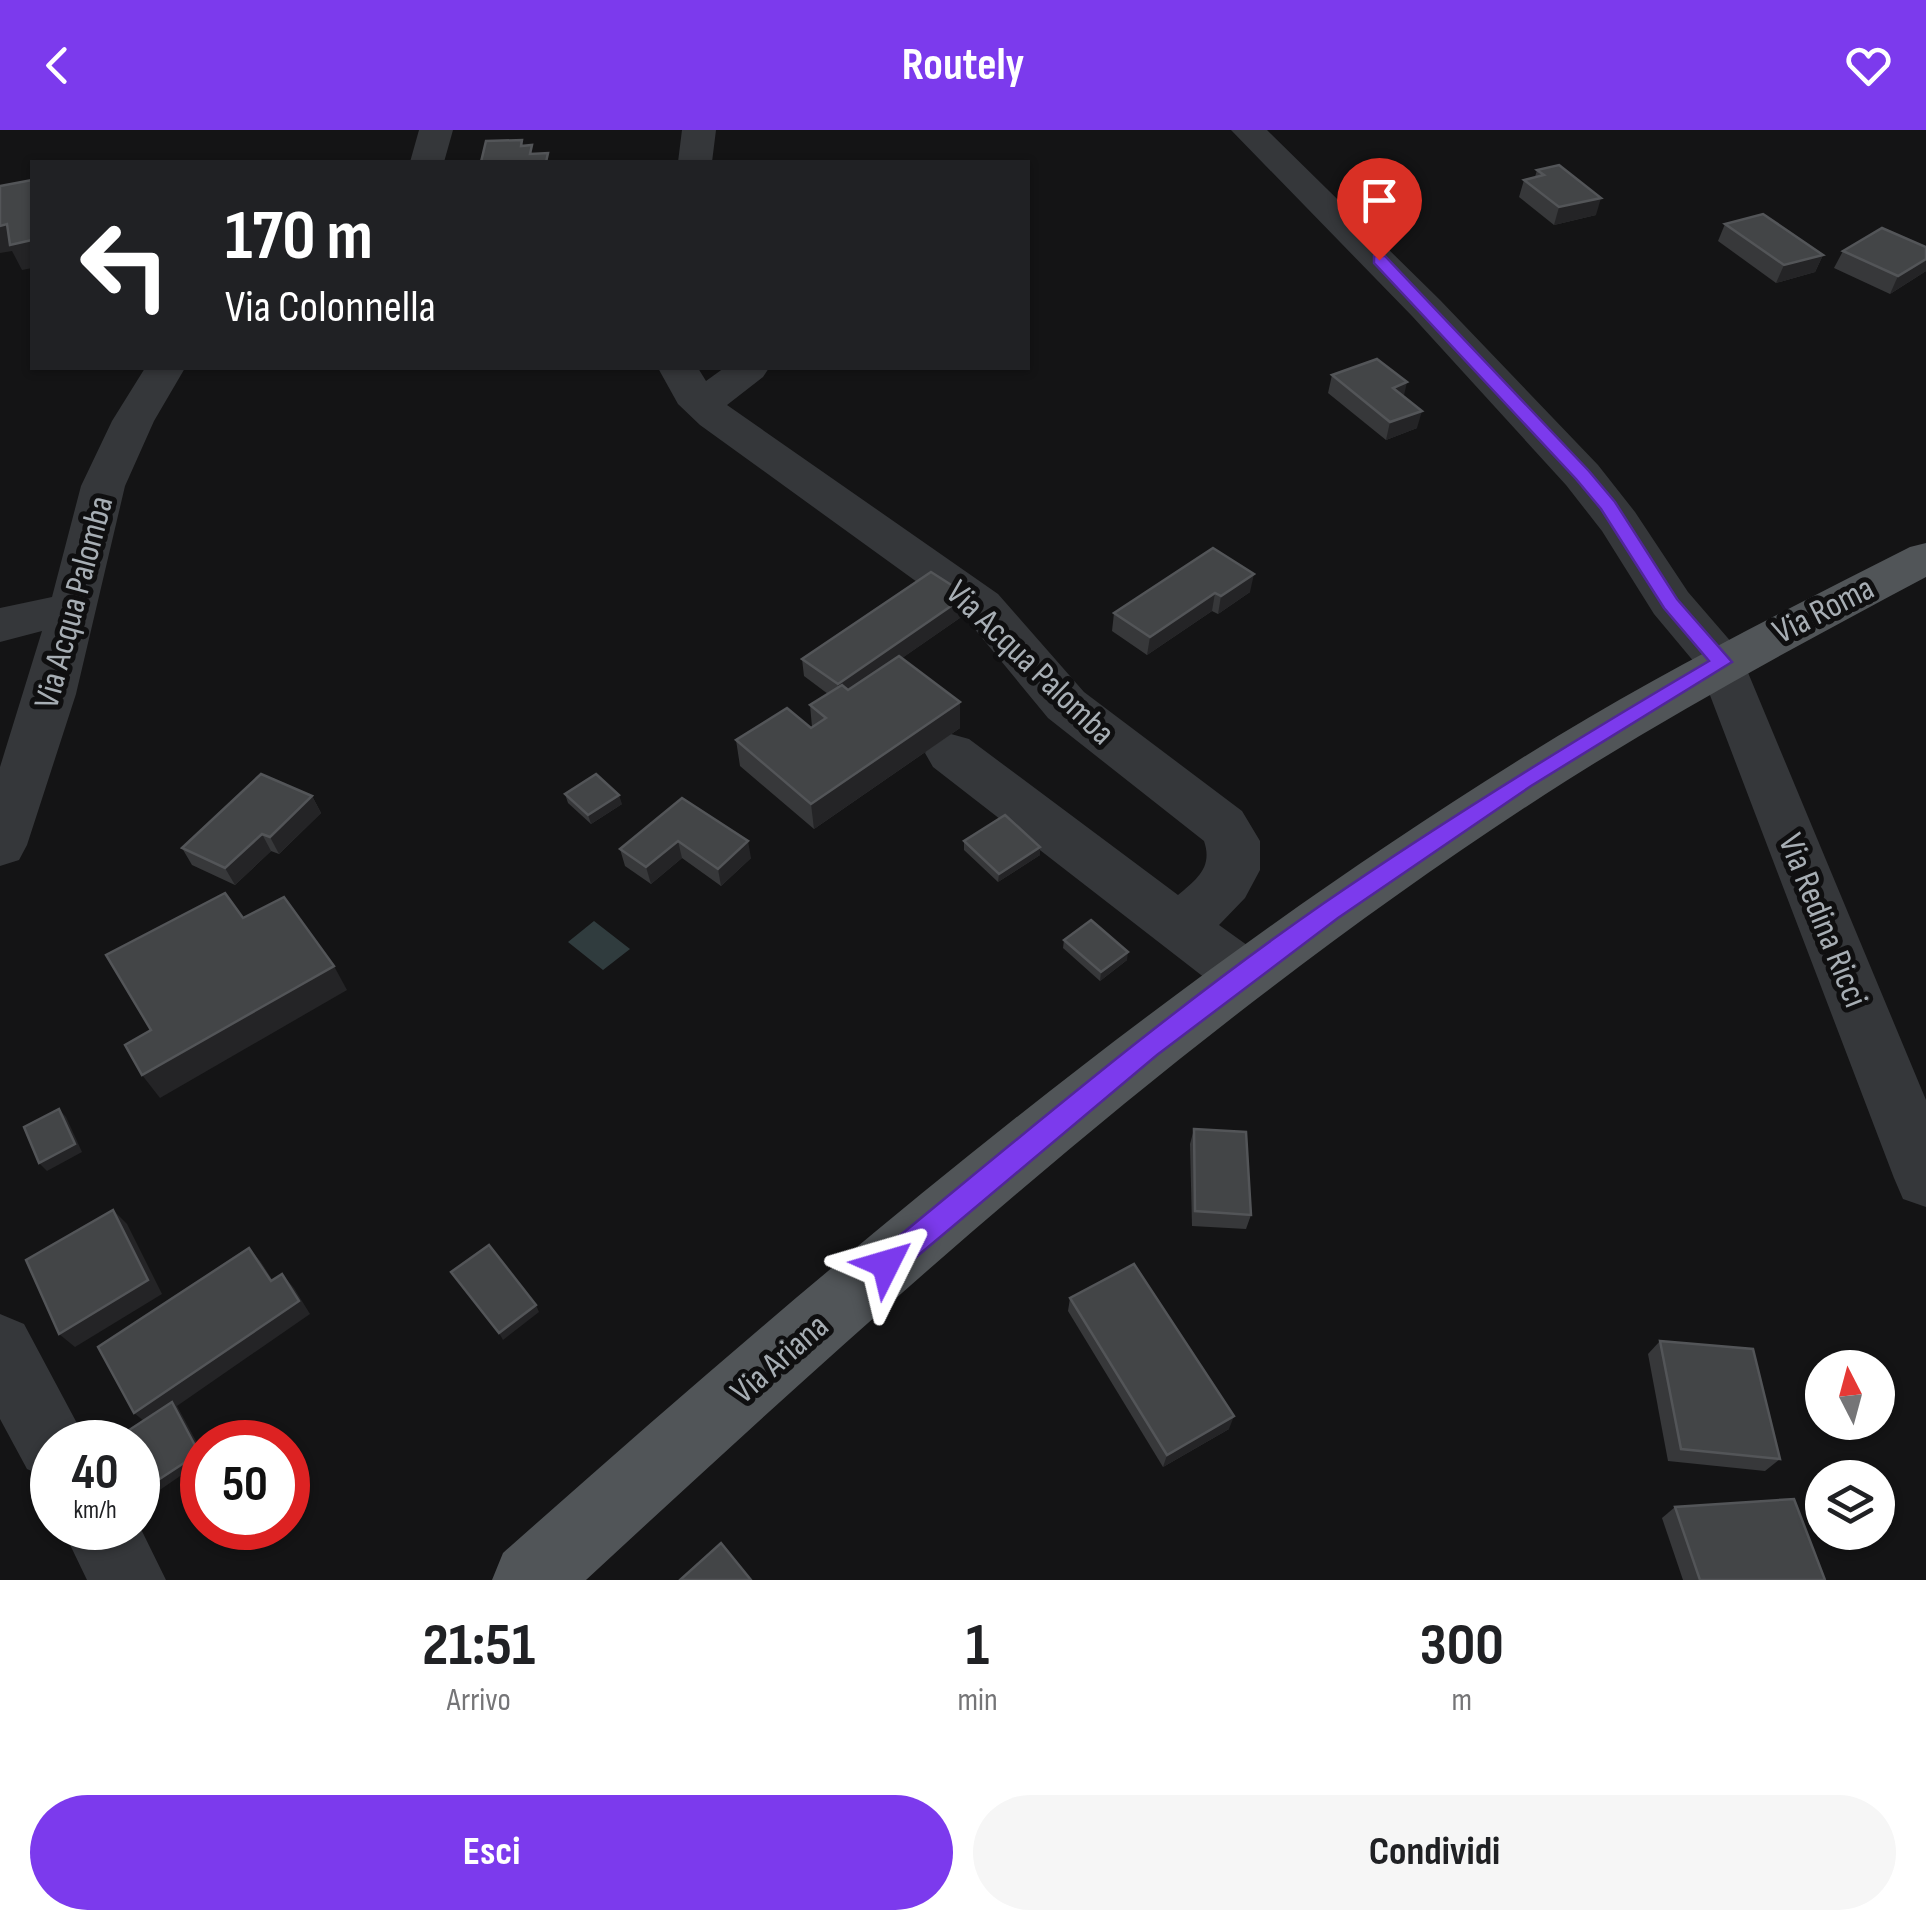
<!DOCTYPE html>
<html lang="it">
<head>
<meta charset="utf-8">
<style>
  body { margin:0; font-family:"Sofia Sans Condensed",sans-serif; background:#f6f6f6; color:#202124; height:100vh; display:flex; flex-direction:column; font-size:38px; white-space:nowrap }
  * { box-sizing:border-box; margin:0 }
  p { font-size:32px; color:#757577 }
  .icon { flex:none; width:55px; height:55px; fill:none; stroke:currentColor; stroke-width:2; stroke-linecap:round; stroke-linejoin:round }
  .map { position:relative; height:1450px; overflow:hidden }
  .sheet { display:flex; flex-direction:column; background:#fff; flex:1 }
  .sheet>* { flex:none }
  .guide { position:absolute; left:30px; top:30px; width:1000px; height:210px; border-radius:0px; box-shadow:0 2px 8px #0004; background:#202124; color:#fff; overflow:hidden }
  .needle { width:65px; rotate:354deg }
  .controls { position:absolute; left:1805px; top:1220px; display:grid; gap:20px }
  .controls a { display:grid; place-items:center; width:90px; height:90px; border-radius:50%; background:#fff; box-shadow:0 2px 8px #0004; font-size:50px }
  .speed { position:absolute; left:30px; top:1290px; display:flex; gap:20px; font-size:50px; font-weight:700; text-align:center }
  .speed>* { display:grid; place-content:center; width:130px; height:130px; border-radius:50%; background:#fff; box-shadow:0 2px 8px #0004; line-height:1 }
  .speed small { font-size:25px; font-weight:400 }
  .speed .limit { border:15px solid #d22; background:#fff; color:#111 }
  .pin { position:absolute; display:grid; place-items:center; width:85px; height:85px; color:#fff; margin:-102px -42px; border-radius:50% 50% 50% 0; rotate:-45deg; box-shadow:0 0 10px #0007 }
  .pin .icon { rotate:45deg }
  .me { position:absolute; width:110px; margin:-55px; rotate:50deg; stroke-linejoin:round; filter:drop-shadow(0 0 8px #0008) }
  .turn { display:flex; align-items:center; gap:35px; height:210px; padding:0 30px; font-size:45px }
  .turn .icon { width:130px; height:130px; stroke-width:2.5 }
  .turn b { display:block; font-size:70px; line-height:85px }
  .eta { display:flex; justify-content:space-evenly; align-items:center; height:170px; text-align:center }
  .eta b { font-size:60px; font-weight:700; line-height:70px }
  .button { display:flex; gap:20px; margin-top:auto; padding:20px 30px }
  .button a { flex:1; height:115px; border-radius:60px; background:#7c3aed; color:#fff; font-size:40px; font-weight:700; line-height:115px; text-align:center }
  .button a+a { background:#f6f6f6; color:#202124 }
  header { display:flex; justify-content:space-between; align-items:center; height:130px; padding:0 30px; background:#7c3aed; color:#fff; font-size:45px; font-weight:700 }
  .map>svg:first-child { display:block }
</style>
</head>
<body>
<header><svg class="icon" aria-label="back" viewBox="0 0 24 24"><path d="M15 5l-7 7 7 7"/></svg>Routely<svg class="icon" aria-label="heart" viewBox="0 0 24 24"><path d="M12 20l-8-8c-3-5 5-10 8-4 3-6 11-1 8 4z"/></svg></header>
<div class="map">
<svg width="1926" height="1450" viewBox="0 0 1926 1450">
  <rect width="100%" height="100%" fill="#141415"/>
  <!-- water -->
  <polygon fill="#303c3e" points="594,791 630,819 603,840 568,812"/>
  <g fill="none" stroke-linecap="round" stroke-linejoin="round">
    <!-- minor -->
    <g fill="#35373a" fill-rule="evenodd">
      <polygon points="419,0 453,0 444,32 410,32"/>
      <polygon points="682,0 716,0 712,32 678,32"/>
      <polygon points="1231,0 1267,0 1440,170 1598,335 1635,382 1688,462 1739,521 1926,970 1926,1077 1903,1069 1894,1048 1700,539 1654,484 1602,401 1566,355 1412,186"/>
      <polygon points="145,238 185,238 154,291 125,356 76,564 27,715 19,730 0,736 0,637 42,501 0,512 0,478 52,467 81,356 112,291"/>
      <path d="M658,238H698L706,251L724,238H769L763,247L727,275L998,464L1084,562L1242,681L1260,711V740L1245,768L1219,795L1265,828L1273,845L1265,862L1244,869L1223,862L933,637L925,623L933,609L951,604L969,609L1178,765C1197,749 1213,737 1204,711L1048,588L964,486L700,295L678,274Z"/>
      <polygon points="0,1184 24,1194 87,1312 52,1312 52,1350 27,1339 0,1289"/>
      <polygon points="138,1393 166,1450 87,1450 62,1398 138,1398"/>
    </g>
    <!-- major -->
    <path fill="#515558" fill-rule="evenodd" d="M1926,413V447C1804,512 1683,577 1566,651C1210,878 895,1164 586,1450H492L503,1423C827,1135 1158,854 1527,625C1650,548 1780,483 1910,417Z"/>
  </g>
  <!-- wall -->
  <g fill="#37383a">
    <polygon points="1537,40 1596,85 1554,95 1519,67 1524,50 1535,47"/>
    <polygon points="1725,94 1823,125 1815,142 1776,153 1718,111"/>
    <polygon points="1926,117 1926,141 1890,164 1834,138 1843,121"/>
    <polygon points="1332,245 1404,266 1417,298 1386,310 1328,263"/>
    <polygon points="1213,418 1250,462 1218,484 1212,481 1147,525 1112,501 1114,483"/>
    <polygon points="967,465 967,483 902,528 960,572 960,598 814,699 740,636 736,610 812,597 810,575 828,564 804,546 802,529"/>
    <polygon points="565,664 622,674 591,694 568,673"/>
    <polygon points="312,666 321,683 279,724 271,721 235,755 192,735 182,718"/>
    <polygon points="682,668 751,728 721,756 682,728 651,754 625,736 620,719"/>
    <polygon points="964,711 1040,725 998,752 964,720"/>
    <polygon points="1064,810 1127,830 1100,851 1063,818"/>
    <polygon points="1194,999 1251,1085 1246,1099 1192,1096 1190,1014"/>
    <polygon points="1070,1168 1229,1299 1163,1337 1068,1181"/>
    <polygon points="1660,1211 1780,1329 1765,1341 1668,1331 1648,1224"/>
    <polygon points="1675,1377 1825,1450 1683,1450 1662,1388"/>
  </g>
  <!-- shaded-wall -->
  <g fill="#242426">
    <polygon points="1601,68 1596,85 1554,95 1559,77"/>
    <polygon points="7,94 32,110 32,138 22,140 12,121 0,123 0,96"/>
    <polygon points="1823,125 1815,142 1776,153 1784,135"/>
    <polygon points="1926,129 1926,141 1890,164 1898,146"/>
    <polygon points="1407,252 1403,270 1393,258"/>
    <polygon points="1422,281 1417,298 1386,310 1390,292"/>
    <polygon points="1254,444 1250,462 1218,484 1221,466"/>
    <polygon points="1215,463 1212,481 1147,525 1150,507"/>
    <polygon points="967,465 967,483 839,572 838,554"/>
    <polygon points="960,572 960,598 814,699 811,674"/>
    <polygon points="619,665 622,674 591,694 588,685"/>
    <polygon points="312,666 321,683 279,724 270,707"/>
    <polygon points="262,704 271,721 235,755 225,738"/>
    <polygon points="678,711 682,728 651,754 646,737"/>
    <polygon points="748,711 751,728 721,756 718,739"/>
    <polygon points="1040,717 1040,725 998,752 999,744"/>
    <polygon points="1128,822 1127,830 1100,851 1101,842"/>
    <polygon points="334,836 347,860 160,968 142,945"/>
    <polygon points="59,979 66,987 82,1022 47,1041 39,1033"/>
    <polygon points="113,1080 127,1094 162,1164 75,1217 59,1204"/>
    <polygon points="249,1118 261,1132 282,1165 271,1151"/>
    <polygon points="282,1144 294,1158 310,1184 177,1276 202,1322 202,1331 151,1366 143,1360 149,1295 134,1283"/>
    <polygon points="536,1175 539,1182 503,1210 499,1203"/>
    <polygon points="1234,1286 1229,1299 1163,1337 1167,1325"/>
  </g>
  <!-- building -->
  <g fill="#434547" stroke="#535558" stroke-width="2.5">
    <polygon points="522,10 521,16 532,15 530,24 548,23 546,32 481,32 486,11"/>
    <polygon points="1559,35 1601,68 1559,77 1524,50 1544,45 1537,40"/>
    <polygon points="32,50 32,110 10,115 7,94 0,96 0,56"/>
    <polygon points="1763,84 1823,125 1784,135 1725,94"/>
    <polygon points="1882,98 1926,117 1926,129 1898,146 1843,121"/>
    <polygon points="1377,229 1407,252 1393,258 1422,281 1390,292 1332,245"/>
    <polygon points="1213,418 1254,444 1221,466 1215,463 1150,507 1114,483"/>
    <polygon points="931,442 967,465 838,554 802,529"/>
    <polygon points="899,526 960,572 811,674 736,610 787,578 811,598 826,588 810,575 842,555 848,560"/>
    <polygon points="261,644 312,666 270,707 262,704 225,738 182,718"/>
    <polygon points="596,644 619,665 588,685 565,664"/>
    <polygon points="682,668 748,711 718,739 678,711 646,737 620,719"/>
    <polygon points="1005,685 1040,717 999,744 964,711"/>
    <polygon points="225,763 243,788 284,767 334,836 142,945 125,915 151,900 106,825"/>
    <polygon points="1091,790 1128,822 1101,842 1064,810"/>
    <polygon points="59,979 75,1014 39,1033 24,997"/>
    <polygon points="1194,999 1246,1002 1251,1085 1195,1081"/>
    <polygon points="113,1080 148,1150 59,1204 26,1130"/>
    <polygon points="489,1115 536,1175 499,1203 451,1142"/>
    <polygon points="249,1118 271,1151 282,1144 299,1171 134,1283 98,1217"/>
    <polygon points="1134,1134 1234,1286 1167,1325 1070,1168"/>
    <polygon points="1660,1211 1753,1219 1780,1329 1681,1319"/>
    <polygon points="172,1272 199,1323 143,1360 138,1349 138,1312 120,1312 117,1308"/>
    <polygon points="1794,1369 1825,1450 1700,1450 1675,1377"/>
    <polygon points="721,1413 751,1450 680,1450"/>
  </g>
  <!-- route -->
  <path fill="#7c3aed" stroke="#51269a" stroke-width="2.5" d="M1374,126H1385L1589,341L1615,372L1677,469L1732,532L1531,656L1338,788L1157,925L896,1144L886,1148L876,1144L872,1134L876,1125C1023,1005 1168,881 1324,773C1449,687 1578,608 1709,531L1664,478L1601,379L1576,349L1374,133Z"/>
  <g text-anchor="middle" stroke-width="10" stroke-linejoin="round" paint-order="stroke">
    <!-- street labels -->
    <g font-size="35" fill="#a7aeb4" stroke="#0f0f10">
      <text transform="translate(73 472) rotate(-75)" y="12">Via Acqua Palomba</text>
      <text transform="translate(1823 479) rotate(-27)" y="12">Via Roma</text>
      <text transform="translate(1031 532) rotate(44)" y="12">Via Acqua Palomba</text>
      <text transform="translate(1824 790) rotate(68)" y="12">Via Redina Ricci</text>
      <text transform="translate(779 1228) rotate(-41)" y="12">Via Ariana</text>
    </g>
  </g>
</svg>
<div class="controls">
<a><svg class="needle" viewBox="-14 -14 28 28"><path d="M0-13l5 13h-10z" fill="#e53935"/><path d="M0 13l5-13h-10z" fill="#757577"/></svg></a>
<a><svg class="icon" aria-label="layers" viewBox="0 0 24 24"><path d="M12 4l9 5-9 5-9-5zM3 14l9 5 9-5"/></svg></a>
</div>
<div class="speed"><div>40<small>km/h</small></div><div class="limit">50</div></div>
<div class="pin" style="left:1379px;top:130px;background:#d93025"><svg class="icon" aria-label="arrive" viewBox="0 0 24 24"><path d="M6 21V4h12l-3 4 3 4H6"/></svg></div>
<svg class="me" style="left:886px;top:1134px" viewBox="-20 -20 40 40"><path d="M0-17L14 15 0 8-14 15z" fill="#7c3aed" stroke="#fff" stroke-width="4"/></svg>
<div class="guide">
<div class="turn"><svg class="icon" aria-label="left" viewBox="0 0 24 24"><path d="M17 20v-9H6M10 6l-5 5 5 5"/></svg><div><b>170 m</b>Via Colonnella</div></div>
</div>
</div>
<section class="sheet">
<div class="eta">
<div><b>21:51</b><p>Arrivo</p></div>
<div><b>1</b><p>min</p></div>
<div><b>300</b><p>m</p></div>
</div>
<div class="button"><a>Esci</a><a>Condividi</a></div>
</section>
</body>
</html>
